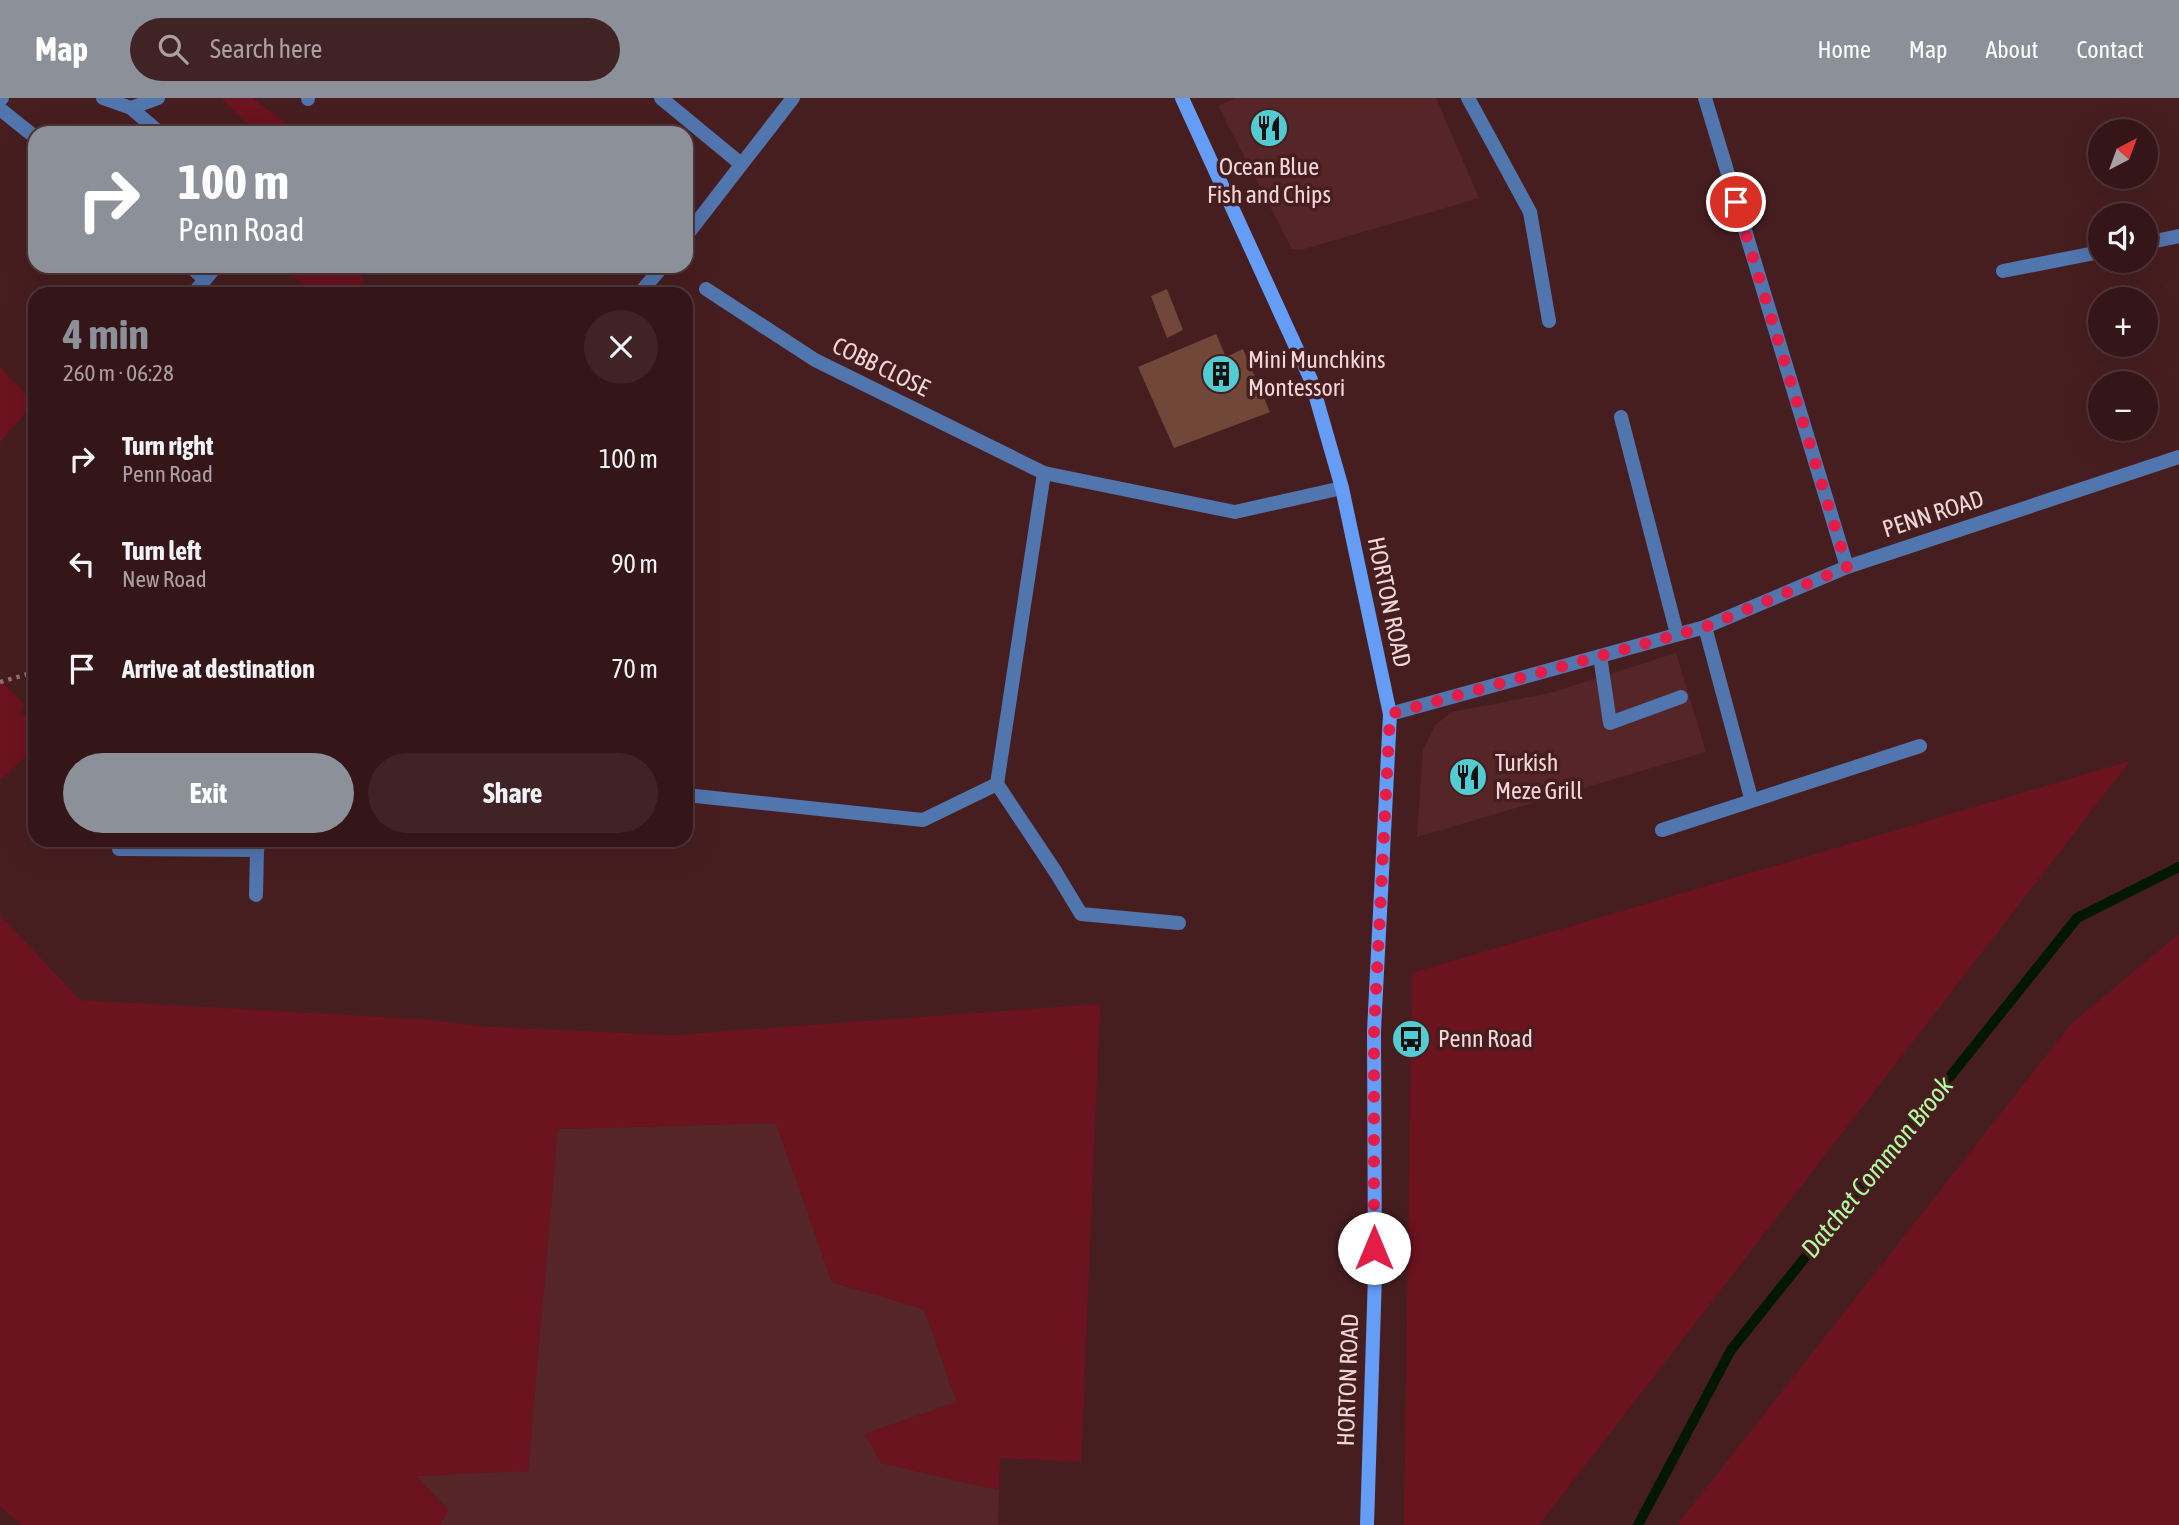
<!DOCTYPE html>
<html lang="en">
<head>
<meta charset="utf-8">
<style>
  body { margin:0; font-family:"Asap Condensed",sans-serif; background:#402325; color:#f1f3f6; height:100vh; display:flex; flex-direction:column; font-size:26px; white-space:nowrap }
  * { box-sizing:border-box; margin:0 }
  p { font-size:23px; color:#aa9fa2 }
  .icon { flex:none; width:38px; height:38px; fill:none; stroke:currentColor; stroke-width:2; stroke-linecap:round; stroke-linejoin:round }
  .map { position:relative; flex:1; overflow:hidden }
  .details { position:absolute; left:28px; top:189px; width:665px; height:560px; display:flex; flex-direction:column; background:#351618; border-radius:21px; box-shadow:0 7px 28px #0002,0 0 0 2px #4f3537 }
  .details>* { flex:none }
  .top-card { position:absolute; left:28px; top:28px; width:665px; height:147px; border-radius:21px; box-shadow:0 7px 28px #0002,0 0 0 2px #4f3537; background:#8c9099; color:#fff; overflow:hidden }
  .needle { width:46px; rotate:41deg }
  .controls { position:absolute; left:2088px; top:21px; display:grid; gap:14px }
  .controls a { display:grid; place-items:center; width:70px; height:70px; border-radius:50%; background:#351618; box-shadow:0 7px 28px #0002,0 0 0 2px #4f3537; font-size:35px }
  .pin { position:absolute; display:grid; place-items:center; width:60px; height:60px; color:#fff; margin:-30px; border:4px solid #fff; border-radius:50%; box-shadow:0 2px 7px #0007 }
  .me { position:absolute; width:77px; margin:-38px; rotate:0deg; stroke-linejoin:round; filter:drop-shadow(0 0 5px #0008) }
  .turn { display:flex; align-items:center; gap:24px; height:147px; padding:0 35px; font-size:32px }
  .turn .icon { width:91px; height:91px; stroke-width:2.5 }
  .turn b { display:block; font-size:49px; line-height:60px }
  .round { display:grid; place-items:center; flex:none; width:74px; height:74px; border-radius:37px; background:#402325 }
  .summary { display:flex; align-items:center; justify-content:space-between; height:119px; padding:0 35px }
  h1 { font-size:42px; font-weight:700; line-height:52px; color:#8c9099 }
  .cta { display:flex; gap:14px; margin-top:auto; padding:14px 35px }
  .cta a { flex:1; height:80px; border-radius:42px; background:#8c9099; color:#fff; font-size:28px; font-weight:700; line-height:80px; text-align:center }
  .cta a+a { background:#402325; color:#f1f3f6 }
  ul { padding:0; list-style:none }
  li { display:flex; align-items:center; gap:21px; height:105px; padding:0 35px }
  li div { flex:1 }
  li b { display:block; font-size:26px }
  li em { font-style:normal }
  header { display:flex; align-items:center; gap:42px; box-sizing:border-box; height:98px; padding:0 35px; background:#8c9099; color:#fff }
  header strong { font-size:33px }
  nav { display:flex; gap:38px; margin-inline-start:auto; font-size:24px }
  .search { width:490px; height:63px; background:#402325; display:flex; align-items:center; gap:18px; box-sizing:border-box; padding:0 24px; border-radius:38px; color:#aa9fa2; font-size:26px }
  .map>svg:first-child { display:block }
</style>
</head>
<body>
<header>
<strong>Map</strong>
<div class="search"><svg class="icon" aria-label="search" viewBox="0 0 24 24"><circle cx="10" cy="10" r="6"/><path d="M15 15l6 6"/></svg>Search here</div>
<nav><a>Home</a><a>Map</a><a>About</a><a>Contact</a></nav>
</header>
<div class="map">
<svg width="2179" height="1427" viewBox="0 0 2179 1427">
  <rect width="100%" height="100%" fill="#471e20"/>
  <!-- built -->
  <g fill="#562527">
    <polygon points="1236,0 1436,0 1479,100 1301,152 1292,151 1218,8"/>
    <polygon points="1676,555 1706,654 1417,739 1423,652 1435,627 1452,614 1550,595"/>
    <polygon points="776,1025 832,1184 924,1211 957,1304 865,1336 881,1365 999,1392 998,1426 1016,1427 440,1427 448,1412 416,1378 528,1372 557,1031"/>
  </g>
  <!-- green -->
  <g fill="#6b131f">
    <polygon points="221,0 252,0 300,35 258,35"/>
    <polygon points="279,168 360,168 366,196 316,196"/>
    <polygon points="0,269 34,305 0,344"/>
    <polygon points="0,582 25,607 20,613 35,629 35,651 0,682"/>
    <polygon points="2130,663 1539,1427 1404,1427 1412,875"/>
    <polygon points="0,817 80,902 420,921 491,929 672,937 1100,906 1081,1364 1000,1360 999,1392 881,1365 865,1336 957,1304 924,1211 832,1184 776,1025 558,1031 528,1373 416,1378 448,1412 440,1427 21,1427 0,1408"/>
    <polygon points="2179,836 2179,1427 1677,1427 2071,926"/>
  </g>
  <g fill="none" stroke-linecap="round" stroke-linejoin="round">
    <!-- stream -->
    <polyline stroke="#021800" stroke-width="10" points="1638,1427 1731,1252 2077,820 2179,769"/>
  </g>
  <!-- building -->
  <g fill="#71473a">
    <polygon points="1167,191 1183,232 1167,240 1151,198"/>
    <polygon points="1216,236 1226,259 1243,251 1270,314 1174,350 1138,269"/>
  </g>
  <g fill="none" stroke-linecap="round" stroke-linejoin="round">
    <!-- path -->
    <polyline stroke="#916e6f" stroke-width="4.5" stroke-dasharray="3.5 5" stroke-linecap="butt" points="0,584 35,574"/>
    <!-- service -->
    <g stroke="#5175ad" stroke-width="14">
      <polyline points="308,0 308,1"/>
      <polyline points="1468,0 1530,114 1549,223"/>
      <polyline points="0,2 2,0"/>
      <polyline points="2146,145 2179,138"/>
      <polyline points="2003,173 2100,154"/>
      <polyline points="193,196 213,172"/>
      <polyline points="1621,319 1677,536"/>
      <polyline points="1600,558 1610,625 1681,599"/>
      <polyline points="1055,773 1081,816 1179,825"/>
      <polyline points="256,797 257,752"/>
    </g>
    <!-- minor -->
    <g stroke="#5175ad" stroke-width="14">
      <polyline points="103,0 131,10 158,0"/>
      <polyline points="661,0 741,66"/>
      <polyline points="1705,0 1847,469"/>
      <polyline points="131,10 160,35"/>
      <polyline points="0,11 35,39"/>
      <polyline points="686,138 793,0"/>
      <polyline points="190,168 205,182"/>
      <polyline points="706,191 815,262 1044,375 1235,414 1342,390"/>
      <polyline points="639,196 663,168"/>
      <polyline points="1705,529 1751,700"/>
      <polyline points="1390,616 1705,529 1847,469 2179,359"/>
      <polyline points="997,686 1055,773"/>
      <polyline points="686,697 923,722 997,686 1044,375"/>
      <polyline points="1662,732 1920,648"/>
      <polyline points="119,751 257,752 260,742"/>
    </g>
    <!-- secondary -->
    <polyline stroke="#649cf6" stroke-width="14" points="1182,0 1311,282 1342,390 1390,616 1374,933 1375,1177 1367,1427"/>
  </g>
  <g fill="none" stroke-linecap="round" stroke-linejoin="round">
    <!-- route -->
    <polyline stroke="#e11d48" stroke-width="12" stroke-dasharray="0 21.6" points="1374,1150 1374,933 1390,616 1705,529 1847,469 1736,104"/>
  </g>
  <!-- icons -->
  <defs>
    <symbol id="restaurant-disc" viewBox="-11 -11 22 22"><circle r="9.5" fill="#51ccd2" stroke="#471e20"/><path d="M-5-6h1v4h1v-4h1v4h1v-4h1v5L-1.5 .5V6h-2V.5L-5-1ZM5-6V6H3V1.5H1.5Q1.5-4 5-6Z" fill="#111"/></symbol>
    <symbol id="building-disc" viewBox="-11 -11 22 22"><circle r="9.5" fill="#51ccd2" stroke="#471e20"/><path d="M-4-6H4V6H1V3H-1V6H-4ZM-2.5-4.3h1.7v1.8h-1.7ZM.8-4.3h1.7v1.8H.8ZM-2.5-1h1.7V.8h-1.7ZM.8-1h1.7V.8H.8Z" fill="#111"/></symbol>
    <symbol id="bus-disc" viewBox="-11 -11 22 22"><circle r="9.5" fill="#51ccd2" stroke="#471e20"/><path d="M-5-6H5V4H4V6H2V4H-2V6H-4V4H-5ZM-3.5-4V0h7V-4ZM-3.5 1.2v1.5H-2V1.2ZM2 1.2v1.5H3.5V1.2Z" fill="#111"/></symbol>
  </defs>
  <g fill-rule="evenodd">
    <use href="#restaurant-disc" x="1247" y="8" width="44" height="44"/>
    <use href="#building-disc" x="1199" y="254" width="44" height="44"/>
    <use href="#restaurant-disc" x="1446" y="657" width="44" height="44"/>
    <use href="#bus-disc" x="1389" y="919" width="44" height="44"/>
  </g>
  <g text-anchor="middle" stroke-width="7" stroke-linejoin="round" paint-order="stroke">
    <!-- poi labels -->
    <g font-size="24" fill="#f2d7d6" stroke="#471e20" text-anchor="start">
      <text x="1269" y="77" text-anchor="middle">Ocean Blue<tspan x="1269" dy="28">Fish and Chips</tspan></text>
      <text x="1248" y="270">Mini Munchkins<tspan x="1248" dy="28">Montessori</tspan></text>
      <text x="1495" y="673">Turkish<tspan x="1495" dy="28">Meze Grill</tspan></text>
      <text x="1438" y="949">Penn Road</text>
    </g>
    <!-- street labels -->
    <g font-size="24" fill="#f2d7d6" stroke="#471e20">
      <text transform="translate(881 269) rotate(26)" y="8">COBB CLOSE</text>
      <text transform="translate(1933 416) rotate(-18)" y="8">PENN ROAD</text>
      <text transform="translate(1389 504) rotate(78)" y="8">HORTON ROAD</text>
      <text transform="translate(1348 1282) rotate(-88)" y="8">HORTON ROAD</text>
    </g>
    <!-- water labels -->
    <g font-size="26" font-style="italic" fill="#b0fc9c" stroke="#471e20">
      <text transform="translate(1877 1069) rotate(-51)" y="9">Datchet Common Brook</text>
    </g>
  </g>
</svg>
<div class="controls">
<a><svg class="needle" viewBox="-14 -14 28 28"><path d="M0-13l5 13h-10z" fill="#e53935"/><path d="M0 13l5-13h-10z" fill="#aa9fa2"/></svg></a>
<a><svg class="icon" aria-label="sound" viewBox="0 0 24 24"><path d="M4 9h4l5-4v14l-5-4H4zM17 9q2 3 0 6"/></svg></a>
<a>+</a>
<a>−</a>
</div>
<div class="pin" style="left:1736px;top:104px;background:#d93025"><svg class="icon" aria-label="arrive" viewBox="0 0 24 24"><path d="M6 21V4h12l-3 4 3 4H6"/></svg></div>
<svg class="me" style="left:1374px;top:1150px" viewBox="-20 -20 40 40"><circle r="19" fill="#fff"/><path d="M0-13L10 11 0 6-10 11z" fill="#e11d48"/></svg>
<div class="top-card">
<div class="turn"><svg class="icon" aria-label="right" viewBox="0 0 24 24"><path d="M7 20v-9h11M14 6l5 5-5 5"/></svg><div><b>100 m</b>Penn Road</div></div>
</div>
<section class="details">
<div class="summary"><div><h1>4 min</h1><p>260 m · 06:28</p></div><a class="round"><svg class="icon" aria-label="close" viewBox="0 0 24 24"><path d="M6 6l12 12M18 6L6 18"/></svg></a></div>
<ul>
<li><svg class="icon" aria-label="right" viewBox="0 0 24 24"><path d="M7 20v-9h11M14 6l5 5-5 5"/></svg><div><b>Turn right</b><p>Penn Road</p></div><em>100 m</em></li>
<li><svg class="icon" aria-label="left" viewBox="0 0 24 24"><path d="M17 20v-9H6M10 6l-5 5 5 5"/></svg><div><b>Turn left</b><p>New Road</p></div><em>90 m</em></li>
<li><svg class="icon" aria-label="arrive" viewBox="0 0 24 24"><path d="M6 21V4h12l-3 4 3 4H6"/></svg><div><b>Arrive at destination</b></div><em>70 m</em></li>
</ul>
<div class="cta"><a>Exit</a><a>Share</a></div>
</section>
</div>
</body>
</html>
